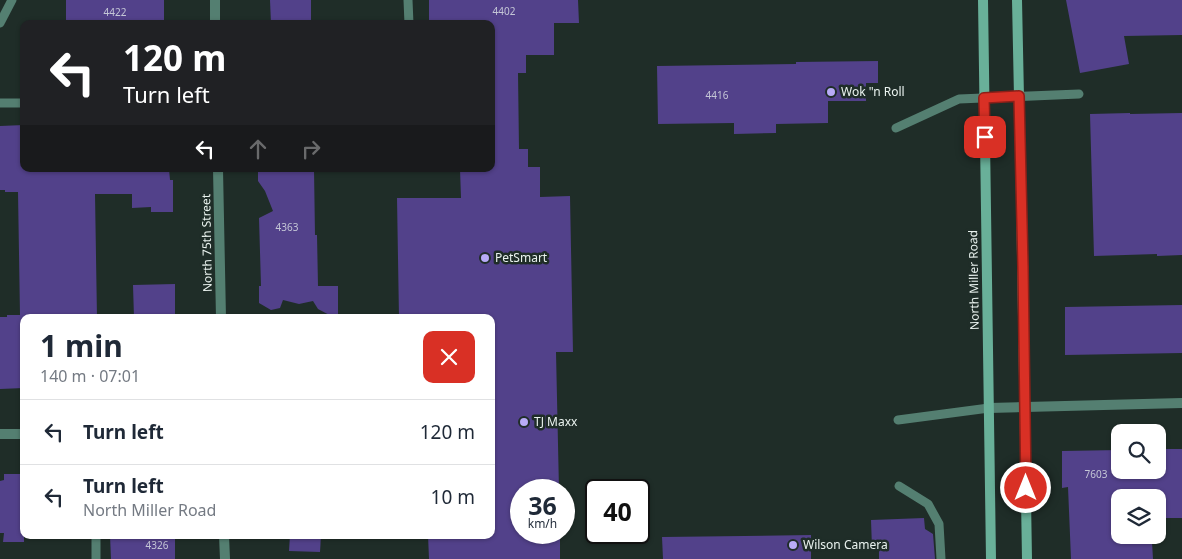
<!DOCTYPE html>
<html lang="en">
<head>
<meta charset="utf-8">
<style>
  body { margin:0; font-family:"Noto Sans",sans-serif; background:#f6f6f7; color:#1f2937; height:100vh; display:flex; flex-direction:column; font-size:19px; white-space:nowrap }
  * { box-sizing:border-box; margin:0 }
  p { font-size:16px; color:#747a83 }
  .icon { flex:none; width:28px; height:28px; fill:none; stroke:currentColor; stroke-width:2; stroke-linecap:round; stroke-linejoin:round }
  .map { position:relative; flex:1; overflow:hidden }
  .sheet { position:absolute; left:20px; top:314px; width:475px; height:225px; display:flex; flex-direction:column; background:#fff; border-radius:10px; box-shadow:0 1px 4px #0004 }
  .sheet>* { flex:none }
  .banner { position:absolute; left:20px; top:20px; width:475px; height:152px; border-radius:10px; box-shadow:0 1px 4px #0004; background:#202124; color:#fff; overflow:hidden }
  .fabs { position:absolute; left:1111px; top:424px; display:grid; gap:10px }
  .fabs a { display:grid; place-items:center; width:55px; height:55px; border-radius:10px; background:#fff; box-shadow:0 1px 4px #0004; font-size:25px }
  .speed { position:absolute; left:510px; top:479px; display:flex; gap:10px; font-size:25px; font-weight:700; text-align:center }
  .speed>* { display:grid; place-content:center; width:65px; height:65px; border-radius:50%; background:#fff; box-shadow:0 1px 4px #0004; line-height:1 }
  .speed small { font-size:12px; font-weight:400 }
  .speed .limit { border:2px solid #111; border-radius:8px; background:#fff; color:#111 }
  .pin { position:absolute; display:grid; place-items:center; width:42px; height:42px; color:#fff; margin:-21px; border-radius:10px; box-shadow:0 2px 8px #0006 }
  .me { position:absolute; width:55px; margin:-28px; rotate:0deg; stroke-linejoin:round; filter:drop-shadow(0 0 4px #0008) }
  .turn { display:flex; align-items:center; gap:18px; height:105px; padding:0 20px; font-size:22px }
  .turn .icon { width:65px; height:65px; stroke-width:2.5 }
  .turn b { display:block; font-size:35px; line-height:42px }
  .lanes { display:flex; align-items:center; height:48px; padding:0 20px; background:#0003; justify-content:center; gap:25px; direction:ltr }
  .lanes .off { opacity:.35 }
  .round { display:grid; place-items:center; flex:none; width:52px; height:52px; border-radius:10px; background:#f6f6f7 }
  .overview { display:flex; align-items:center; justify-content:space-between; height:85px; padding:0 20px }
  h1 { font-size:30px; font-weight:700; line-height:38px }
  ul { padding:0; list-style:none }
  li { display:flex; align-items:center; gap:15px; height:65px; padding:0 20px; border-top:1px solid #e0e1e3 }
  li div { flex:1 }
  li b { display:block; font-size:19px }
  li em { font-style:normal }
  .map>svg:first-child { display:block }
</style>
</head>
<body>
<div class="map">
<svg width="1182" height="559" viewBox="0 0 1182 559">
  <rect width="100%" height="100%" fill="#1f2d28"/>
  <!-- building -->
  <g fill="#52418a">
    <rect x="66" y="0" width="98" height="24"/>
    <polygon points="270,0 311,0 311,24 271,24"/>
    <polygon points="429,0 578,0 579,23 554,23 554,55 526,55 526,73 518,73 519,149 528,149 528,167 540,167 540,197 570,196 573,352 556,352 559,490 521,490 521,532 560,532 560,559 429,559 428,535 491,535 491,318 399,318 397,198 461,198 460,169 491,169 491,24 429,24"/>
    <polygon points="1066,0 1182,0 1182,35 1124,36 1129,64 1080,73"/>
    <polygon points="878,61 878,83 866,83 866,101 828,101 828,123 776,124 776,133 734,134 734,123 658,124 657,66 796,64 796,62"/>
    <polygon points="1130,113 1130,114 1182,113 1182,255 1157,256 1157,254 1094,256 1090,114"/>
    <polygon points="24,125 24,169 169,169 170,180 173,180 173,212 151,212 151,207 132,208 132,194 95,194 97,318 24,318 24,388 0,389 0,317 7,317 7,315 20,315 18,192 5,192 5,190 0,190 0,126"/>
    <polygon points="258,169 314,169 315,235 317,235 318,286 338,286 338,318 335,318 318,309 313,301 299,304 283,300 280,308 271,310 259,303 259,286 261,286 259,218 273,211 265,191 258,181"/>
    <polygon points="175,284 175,314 172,314 172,318 134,318 133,285"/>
    <polygon points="1182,305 1182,353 1065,355 1065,307"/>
    <polygon points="1158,449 1182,449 1182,518 1163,518 1163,498 1120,498 1120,543 1152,542 1153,559 1071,559 1068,487 1062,488 1062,451 1120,450 1120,470 1158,470"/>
    <polygon points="4,474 24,474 24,542 3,542 4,533 0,533 0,481 4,480"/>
    <polygon points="924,518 925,529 933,534 935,559 879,559 879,548 872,548 871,520"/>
    <polygon points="110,535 175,535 175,559 111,559"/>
    <polygon points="290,535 321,535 320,552 289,551"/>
    <polygon points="811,535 811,559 663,559 662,537"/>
  </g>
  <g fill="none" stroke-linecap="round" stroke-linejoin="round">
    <!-- lane -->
    <g stroke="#547f71" stroke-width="9">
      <polyline points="408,0 409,24"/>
      <polyline points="0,23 12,0"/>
      <polyline points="0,103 24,103"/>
      <polyline points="896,128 959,99 1079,94"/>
      <polyline points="898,420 989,408"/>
      <polyline points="899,486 928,504 939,524 941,559"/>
      <polyline points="96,535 96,559"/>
    </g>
    <!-- street -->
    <g stroke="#547f71" stroke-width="10">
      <polyline points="215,0 215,24"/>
      <polyline points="218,169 221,318"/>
      <polyline points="989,408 1182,403"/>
      <polyline points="0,434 24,434"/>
      <polyline points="224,535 225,559"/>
    </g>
    <!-- secondary -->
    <g stroke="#69b099" stroke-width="10">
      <polyline points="983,0 991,559"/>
      <polyline points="1017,0 1021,195 1027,559"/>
    </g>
  </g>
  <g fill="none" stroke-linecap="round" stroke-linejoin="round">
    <defs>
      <polyline id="route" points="985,137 984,98 1019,96 1023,267 1026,488"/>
    </defs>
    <!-- route casing -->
    <use href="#route" stroke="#8d1f18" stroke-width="12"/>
    <!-- route -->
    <use href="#route" stroke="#d93025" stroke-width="9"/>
  </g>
  <!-- markers -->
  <g fill="#b8abf7" stroke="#1f2d28" stroke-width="2">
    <circle cx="831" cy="92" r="5"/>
    <circle cx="485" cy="258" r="5"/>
    <circle cx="524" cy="422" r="5"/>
    <circle cx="793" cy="545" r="5"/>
  </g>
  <g text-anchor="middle" stroke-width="5" stroke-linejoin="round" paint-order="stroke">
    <!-- number labels -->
    <g font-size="10" fill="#c4c6d6">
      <text x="504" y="15">4402</text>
      <text x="115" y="16">4422</text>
      <text x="717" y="99">4416</text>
      <text x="287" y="231">4363</text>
      <text x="1096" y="478">7603</text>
      <text x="157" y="549">4326</text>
    </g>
    <!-- poi labels -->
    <g font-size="12" fill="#eaf3ef" stroke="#1f2d28" text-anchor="start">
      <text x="841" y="96">Wok "n Roll</text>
      <text x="495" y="262">PetSmart</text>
      <text x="534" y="426">TJ Maxx</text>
      <text x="803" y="549">Wilson Camera</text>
    </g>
    <!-- street labels -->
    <g font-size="12" fill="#eaf3ef" stroke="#1f2d28">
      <text transform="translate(207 243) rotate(-91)" y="4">North 75th Street</text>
      <text transform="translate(974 280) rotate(-91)" y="4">North Miller Road</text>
    </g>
  </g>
</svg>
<div class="fabs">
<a><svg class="icon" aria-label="search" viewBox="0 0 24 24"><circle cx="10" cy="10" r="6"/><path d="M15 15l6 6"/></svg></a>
<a><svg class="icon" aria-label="layers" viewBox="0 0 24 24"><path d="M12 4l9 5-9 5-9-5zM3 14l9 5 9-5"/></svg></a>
</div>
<div class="speed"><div>36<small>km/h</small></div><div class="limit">40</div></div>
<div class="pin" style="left:985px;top:137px;background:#d93025"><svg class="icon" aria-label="arrive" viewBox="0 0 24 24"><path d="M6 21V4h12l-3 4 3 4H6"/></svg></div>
<svg class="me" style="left:1026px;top:488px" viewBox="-20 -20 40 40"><circle r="17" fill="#d93025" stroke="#fff" stroke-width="3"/><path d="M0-11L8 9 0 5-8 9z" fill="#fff"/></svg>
<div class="banner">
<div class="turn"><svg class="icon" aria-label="left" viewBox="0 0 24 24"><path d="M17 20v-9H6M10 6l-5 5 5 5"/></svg><div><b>120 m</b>Turn left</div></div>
<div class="lanes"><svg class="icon" aria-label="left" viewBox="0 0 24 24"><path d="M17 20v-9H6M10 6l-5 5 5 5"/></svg><svg class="icon off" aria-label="ahead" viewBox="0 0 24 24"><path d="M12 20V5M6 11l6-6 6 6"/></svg><svg class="icon off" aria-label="right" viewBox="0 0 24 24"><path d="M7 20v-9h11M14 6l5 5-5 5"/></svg></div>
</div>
<section class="sheet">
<div class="overview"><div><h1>1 min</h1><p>140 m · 07:01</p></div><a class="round" style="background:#d93025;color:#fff"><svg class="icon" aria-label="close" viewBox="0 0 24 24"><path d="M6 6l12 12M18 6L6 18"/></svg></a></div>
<ul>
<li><svg class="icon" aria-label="left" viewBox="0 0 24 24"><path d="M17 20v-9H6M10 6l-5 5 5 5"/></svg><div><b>Turn left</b></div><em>120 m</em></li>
<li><svg class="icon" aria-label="left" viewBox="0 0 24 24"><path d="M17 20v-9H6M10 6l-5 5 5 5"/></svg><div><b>Turn left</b><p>North Miller Road</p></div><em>10 m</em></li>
</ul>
</section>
</div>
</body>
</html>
